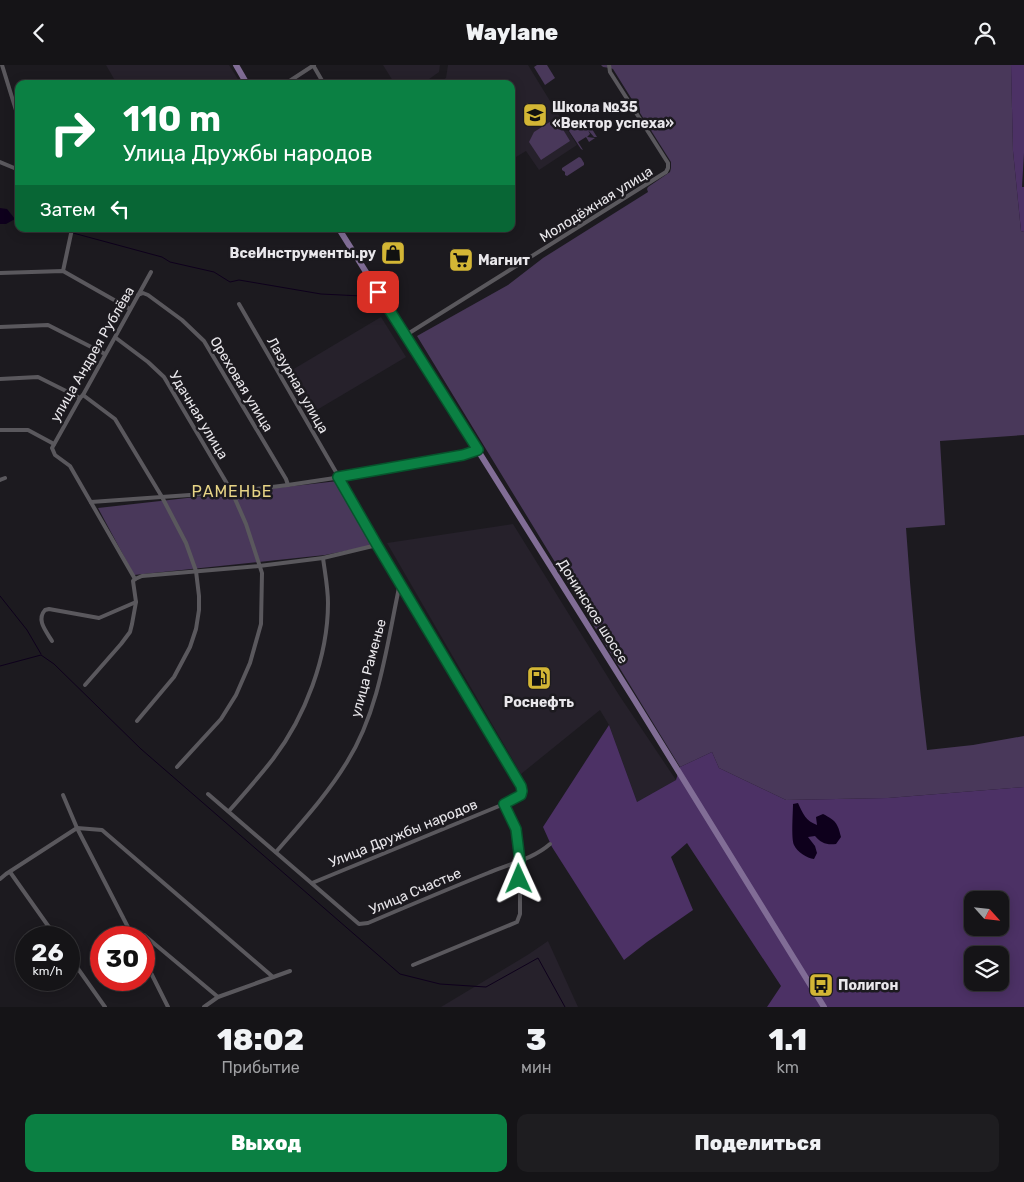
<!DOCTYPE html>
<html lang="ru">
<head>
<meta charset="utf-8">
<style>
  body { margin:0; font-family:Rubik,sans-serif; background:#1e1d20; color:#f1f3f6; height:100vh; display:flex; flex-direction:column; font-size:19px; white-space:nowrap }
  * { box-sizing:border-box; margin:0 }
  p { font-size:16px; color:#9d9ea1 }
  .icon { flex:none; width:28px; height:28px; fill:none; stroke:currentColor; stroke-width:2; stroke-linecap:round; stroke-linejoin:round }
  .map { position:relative; height:942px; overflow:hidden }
  .sheet { display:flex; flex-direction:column; background:#151417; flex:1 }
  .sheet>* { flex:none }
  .banner { position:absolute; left:15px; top:15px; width:500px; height:152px; border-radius:10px; box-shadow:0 2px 12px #0003,0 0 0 1px #343336; background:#0b8043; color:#fff; overflow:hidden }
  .needle { width:32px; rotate:117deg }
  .buttons { position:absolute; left:964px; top:826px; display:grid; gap:10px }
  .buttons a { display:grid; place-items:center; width:45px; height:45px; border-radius:10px; background:#151417; box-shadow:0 2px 12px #0003,0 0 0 1px #343336; font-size:25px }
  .speed { position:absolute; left:15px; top:861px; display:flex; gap:10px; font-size:25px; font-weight:700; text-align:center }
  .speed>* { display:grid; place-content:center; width:65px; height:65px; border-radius:50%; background:#151417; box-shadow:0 2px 12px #0003,0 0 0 1px #343336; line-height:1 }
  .speed small { font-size:12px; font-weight:400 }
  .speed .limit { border:8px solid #d22; background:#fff; color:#111 }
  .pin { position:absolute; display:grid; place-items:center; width:42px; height:42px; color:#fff; margin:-21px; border-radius:10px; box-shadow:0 2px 8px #0006 }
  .me { position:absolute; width:55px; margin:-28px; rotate:359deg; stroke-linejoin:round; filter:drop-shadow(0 0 4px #0008) }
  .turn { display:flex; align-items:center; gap:18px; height:105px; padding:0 25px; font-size:22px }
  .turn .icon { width:65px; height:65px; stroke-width:2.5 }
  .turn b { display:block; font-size:35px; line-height:42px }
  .then { display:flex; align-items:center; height:48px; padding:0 25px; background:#0003; gap:10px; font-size:19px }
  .eta { display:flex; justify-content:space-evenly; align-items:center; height:85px; text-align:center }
  .eta b { font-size:30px; font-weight:800; line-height:35px }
  .primary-button { display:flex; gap:10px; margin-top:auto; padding:10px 25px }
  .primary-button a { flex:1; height:58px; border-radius:10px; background:#0b8043; color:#fff; font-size:20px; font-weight:800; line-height:58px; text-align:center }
  .primary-button a+a { background:#1e1d20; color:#f1f3f6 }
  header { display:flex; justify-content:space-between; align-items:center; height:65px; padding:0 25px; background:#151417; font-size:22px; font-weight:800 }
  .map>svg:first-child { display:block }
</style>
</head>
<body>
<header><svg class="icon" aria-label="back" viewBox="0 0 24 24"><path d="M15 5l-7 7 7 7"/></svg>Waylane<svg class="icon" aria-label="person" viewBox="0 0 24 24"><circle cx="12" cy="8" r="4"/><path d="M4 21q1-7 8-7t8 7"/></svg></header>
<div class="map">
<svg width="1024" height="942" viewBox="0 0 1024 942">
  <rect width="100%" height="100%" fill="#1c1a1f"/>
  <!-- built -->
  <g fill="#26212b">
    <polygon points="106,0 229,0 241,19 117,19"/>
    <polygon points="383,0 440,0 439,7 422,19 408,19 393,16"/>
    <polygon points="448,0 528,0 577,80 539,105 526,86 511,95 511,19 436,19 446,13"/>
    <polygon points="381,252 406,292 310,349 287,308"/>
    <polygon points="513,459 619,630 676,715 637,737 609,660 600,645 521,709 387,478"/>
    <polygon points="548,876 578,942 441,942 529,889"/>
  </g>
  <!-- green -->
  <g fill="#49385a">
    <polygon points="537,0 547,0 555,13 545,20 534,2"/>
    <path d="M601,0H1011L1013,86L1021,166L1024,167V370L940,376L945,460L906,463C911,537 918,611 927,685L973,680L1024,671V722L888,733L786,735L719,703L712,687L680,702L417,271L508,220L543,193L648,127L647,124L648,122L670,107L671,103V97L640,48V45L638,42L636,41L613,4L610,3L603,2Z"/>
    <polygon points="556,53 570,76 541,95 529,77 534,67"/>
    <polygon points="583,56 585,58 587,56 597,72 594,72 588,65 590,69 587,72 595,73 589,77 586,72 578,77 583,85 581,84 569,66 570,64"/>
    <polygon points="579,92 581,93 584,98 584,100 567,111 565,110 565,107 562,105 562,103"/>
    <polygon points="338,416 371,476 370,481 325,490 134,510 98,443"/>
  </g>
  <!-- forest -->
  <g fill="#4c3165" fill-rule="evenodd">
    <polygon points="1011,0 1024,0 1024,88 1022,122 1024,122 1024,167 1021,166 1013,86"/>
    <path d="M609,660L637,737L676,715L680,702L712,687L719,703L786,735L888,733L1024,722V942H767L781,921L687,778L671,792L693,845L647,877L624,895L552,782L543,762ZM972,835H1000V862H972ZM972,890H1000V918H972Z"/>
  </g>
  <!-- water -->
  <g fill="#0e001c">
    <polygon points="0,143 7,144 15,154 6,159 0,159"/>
    <path d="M798,738C803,749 806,756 817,760L816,752L823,749C835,755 838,758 841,772L836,779C826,780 821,778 815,771L808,772L815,781L817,788L814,794C807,793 797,787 794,780C791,773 793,748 793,739Z"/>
  </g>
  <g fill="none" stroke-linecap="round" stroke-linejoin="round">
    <!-- stream -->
    <g stroke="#0e001c" stroke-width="1">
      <polyline points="15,154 19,155"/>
      <polyline points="54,164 69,167"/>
      <polyline points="73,168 162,192 170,197 214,207 230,217 239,215 321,229 362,231"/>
      <polyline points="0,531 27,565 41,589"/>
      <polyline points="0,601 41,590 54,599 141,684 400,909 440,919 486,922 538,893 565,942"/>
    </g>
    <!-- street -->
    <g stroke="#5a585d" stroke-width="4">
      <polyline points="2,0 19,55"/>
      <polyline points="313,0 324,19"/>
      <polyline points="285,19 314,0"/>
      <polyline points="0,97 19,105"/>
      <polyline points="63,206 72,164"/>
      <polyline points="0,208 63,206 130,244"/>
      <polyline points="138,230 143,228 148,230 182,255 204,276 286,414 288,420"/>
      <path d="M239,239L400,518C387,578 380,644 347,697C327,730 301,758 276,787"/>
      <polyline points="0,262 48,260 105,289"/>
      <polyline points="406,270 666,107 668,103 668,98 610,7 609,0"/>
      <polyline points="116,273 148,297 164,312 232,427 246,459 262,508 261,559 250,598 236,630 221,654 177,702"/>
      <polyline points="0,314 38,312 80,333"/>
      <polyline points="83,330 115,354 162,432 186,478 196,506 199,531 199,545 196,564 190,582 174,612 137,656"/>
      <polyline points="0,365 28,365 54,379"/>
      <polyline points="0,415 5,413"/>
      <polyline points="91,437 232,427 288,420 348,411 463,390 478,385"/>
      <polyline points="135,514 70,401 55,390 52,383 80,333 83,330 151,207"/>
      <polyline points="135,514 142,511 259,501 323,493 377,480"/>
      <path d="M400,518L521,721C524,734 513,735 504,739L516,763L520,796V849L517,857L413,900"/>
      <path d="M52,576C46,566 36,555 45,545L49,544L99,553L136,537"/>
      <polyline points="85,620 121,579 130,567 132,559 136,537 133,516 135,514"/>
      <path d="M208,729L359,859L368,858C408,841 448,824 488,808C509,799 533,794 550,779"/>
      <polyline points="63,730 77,763 133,872"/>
      <path d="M229,746C244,729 259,712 273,694C305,652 328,592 328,538C328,523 325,508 323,493"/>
      <polyline points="10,807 56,872"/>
      <polyline points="0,814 6,809 77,763 102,765 273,912"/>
      <polyline points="312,818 504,739"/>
      <polyline points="141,872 144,870 218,932"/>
      <polyline points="69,891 105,942"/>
      <polyline points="144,894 168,942"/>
      <polyline points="204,942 218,932 290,906"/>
    </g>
    <!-- primary -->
    <g stroke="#816d96" stroke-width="6">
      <polyline points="236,0 247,19"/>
      <polyline points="339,164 635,636 824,942"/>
    </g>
  </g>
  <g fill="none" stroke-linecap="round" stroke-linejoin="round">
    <defs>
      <polyline id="route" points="378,227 478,385 463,390 338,412 377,480 521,721 522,726 521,730 504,739 516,764 520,796 519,814"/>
    </defs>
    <!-- route casing -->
    <use href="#route" stroke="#07532c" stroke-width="12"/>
    <!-- route -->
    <use href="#route" stroke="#0b8043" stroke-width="9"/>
  </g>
  <!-- icons -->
  <defs>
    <symbol id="school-square" viewBox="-11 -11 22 22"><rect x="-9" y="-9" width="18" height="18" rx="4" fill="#d3b635" stroke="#1c1a1f"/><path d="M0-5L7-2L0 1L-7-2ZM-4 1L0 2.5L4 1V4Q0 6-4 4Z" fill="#111"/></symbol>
    <symbol id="shop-square" viewBox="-11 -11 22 22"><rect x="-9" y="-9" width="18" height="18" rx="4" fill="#d3b635" stroke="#1c1a1f"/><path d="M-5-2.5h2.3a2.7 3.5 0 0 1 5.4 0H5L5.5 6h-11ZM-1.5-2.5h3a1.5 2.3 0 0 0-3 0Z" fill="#111"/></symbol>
    <symbol id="supermarket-square" viewBox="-11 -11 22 22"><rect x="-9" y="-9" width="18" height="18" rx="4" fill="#d3b635" stroke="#1c1a1f"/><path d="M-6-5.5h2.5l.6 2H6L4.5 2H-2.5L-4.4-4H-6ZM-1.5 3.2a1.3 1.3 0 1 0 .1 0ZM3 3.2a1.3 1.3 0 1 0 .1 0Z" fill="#111"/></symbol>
    <symbol id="fuel-square" viewBox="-11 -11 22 22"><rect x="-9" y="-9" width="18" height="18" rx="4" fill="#d3b635" stroke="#1c1a1f"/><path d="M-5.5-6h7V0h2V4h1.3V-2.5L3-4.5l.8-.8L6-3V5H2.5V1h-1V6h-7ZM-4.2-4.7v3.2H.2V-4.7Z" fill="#111"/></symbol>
    <symbol id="bus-square" viewBox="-11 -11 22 22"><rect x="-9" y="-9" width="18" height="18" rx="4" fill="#d3b635" stroke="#1c1a1f"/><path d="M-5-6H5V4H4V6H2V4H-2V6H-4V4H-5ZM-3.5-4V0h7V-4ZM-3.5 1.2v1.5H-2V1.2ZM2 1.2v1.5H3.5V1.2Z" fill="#111"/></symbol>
  </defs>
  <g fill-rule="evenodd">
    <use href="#school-square" x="521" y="36" width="28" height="28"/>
    <use href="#shop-square" x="379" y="174" width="28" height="28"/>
    <use href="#supermarket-square" x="447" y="181" width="28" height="28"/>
    <use href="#fuel-square" x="525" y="599" width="28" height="28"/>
    <use href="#bus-square" x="807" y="906" width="28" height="28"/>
  </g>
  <g text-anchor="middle" stroke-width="5" stroke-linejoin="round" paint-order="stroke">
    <!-- poi labels -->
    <g font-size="14" font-weight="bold" fill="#e9e7eb" stroke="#1c1a1f" text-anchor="start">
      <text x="552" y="47">Школа №35<tspan x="552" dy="16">«Вектор успеха»</tspan></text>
      <text x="376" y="193" text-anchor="end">ВсеИнструменты.ру</text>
      <text x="478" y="200">Магнит</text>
      <text x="539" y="642" text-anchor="middle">Роснефть</text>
      <text x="838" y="925">Полигон</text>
    </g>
    <!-- street labels -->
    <g font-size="14" fill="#e9e7eb" stroke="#1c1a1f">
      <text transform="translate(596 139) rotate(-32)" y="5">Молодёжная улица</text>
      <text transform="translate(92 289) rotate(-60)" y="5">улица Андрея Рублёва</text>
      <text transform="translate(242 319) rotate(59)" y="5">Ореховая улица</text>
      <text transform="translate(298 320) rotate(60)" y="5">Лазурная улица</text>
      <text transform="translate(199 350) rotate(59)" y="5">Удачная улица</text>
      <text transform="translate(593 546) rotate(58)" y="5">Донинское шоссе</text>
      <text transform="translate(368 603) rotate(-75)" y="5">улица Раменье</text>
      <text transform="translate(403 768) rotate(-22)" y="5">Улица Дружбы народов</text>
      <text transform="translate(415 826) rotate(-23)" y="5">Улица Счастье</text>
    </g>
    <!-- quarter labels -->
    <g font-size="16" letter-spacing="1" fill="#e7d486" stroke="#1c1a1f">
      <text x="232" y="432">РАМЕНЬЕ</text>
    </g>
  </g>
</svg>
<div class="buttons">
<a><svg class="needle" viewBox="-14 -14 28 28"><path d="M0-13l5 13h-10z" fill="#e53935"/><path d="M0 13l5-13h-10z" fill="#9d9ea1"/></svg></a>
<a><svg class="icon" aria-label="layers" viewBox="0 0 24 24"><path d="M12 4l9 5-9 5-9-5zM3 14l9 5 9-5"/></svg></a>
</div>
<div class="speed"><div>26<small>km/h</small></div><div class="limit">30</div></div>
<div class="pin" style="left:378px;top:227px;background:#d93025"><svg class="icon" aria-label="arrive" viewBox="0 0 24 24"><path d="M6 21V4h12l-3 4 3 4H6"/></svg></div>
<svg class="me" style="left:519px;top:814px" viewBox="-20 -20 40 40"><path d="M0-17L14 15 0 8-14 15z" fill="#0b8043" stroke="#fff" stroke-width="4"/></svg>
<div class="banner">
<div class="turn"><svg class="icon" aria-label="right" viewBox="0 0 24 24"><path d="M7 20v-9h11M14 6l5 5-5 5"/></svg><div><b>110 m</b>Улица Дружбы народов</div></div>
<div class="then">Затем<svg class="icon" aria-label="left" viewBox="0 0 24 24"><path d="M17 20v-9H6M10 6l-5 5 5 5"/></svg></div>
</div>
</div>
<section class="sheet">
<div class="eta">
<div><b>18:02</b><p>Прибытие</p></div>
<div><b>3</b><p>мин</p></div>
<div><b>1.1</b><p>km</p></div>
</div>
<div class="primary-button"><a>Выход</a><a>Поделиться</a></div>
</section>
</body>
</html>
